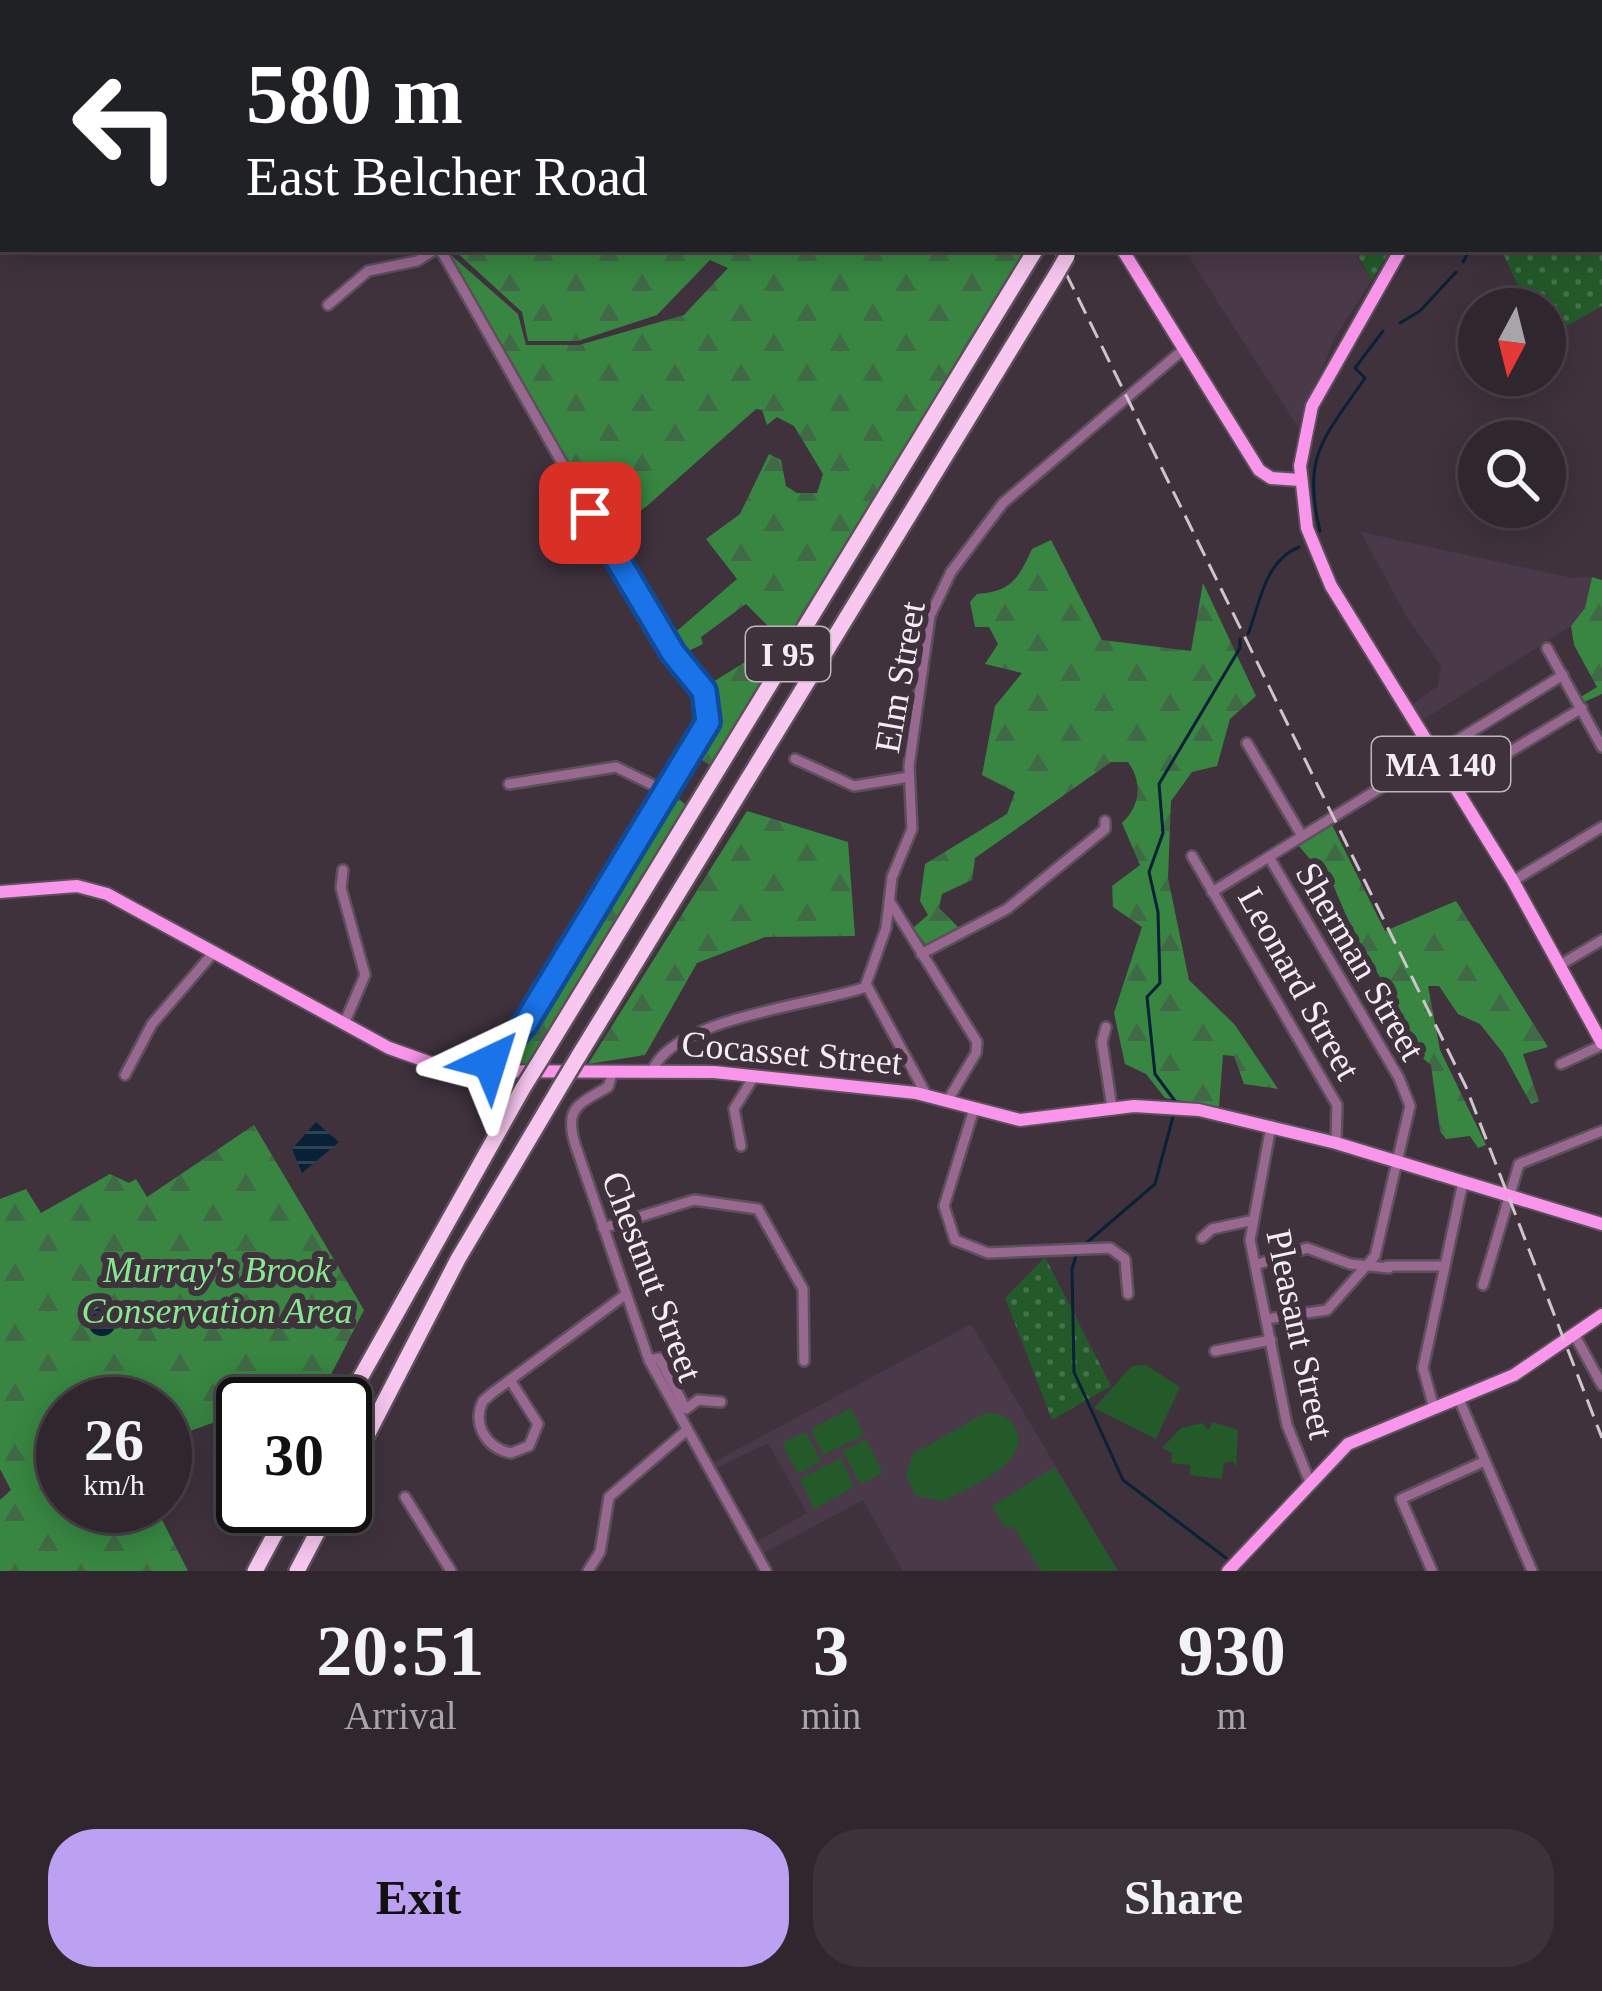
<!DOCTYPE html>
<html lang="en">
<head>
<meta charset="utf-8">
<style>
  body { margin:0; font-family:"Times New Roman",serif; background:#3b323a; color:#f1f3f6; height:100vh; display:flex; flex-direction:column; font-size:45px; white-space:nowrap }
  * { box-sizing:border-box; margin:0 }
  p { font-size:39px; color:#a7a5aa }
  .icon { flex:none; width:66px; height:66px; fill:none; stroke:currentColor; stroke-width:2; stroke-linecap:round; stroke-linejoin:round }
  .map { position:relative; height:1571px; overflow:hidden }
  .sheet { display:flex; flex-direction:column; background:#2f262e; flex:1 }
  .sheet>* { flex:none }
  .hud { position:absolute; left:0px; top:0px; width:1602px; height:252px; box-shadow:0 6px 30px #0003,0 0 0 3px #4a434a; background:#202124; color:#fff; overflow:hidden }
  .needle { width:78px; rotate:187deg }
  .controls { position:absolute; left:1458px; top:288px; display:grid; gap:24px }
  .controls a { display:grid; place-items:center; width:108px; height:108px; border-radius:50%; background:#2f262e; box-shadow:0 6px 30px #0003,0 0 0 3px #4a434a; font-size:60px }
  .speed { position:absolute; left:36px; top:1377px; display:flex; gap:24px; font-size:60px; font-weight:700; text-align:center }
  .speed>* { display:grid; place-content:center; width:156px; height:156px; border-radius:50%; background:#2f262e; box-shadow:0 6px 30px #0003,0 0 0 3px #4a434a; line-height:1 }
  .speed small { font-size:30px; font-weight:400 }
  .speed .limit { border:6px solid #111; border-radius:18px; background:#fff; color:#111 }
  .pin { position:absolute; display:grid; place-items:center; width:102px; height:102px; color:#fff; margin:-51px; border-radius:24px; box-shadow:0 6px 18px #0006 }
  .me { position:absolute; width:132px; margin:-66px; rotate:41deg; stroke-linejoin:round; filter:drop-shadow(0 0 9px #0008) }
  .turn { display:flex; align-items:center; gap:42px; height:252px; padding:0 48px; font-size:54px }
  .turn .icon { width:156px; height:156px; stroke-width:2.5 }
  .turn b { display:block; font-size:84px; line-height:102px }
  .eta { display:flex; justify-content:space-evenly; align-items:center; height:204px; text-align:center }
  .eta b { font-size:72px; font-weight:700; line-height:84px }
  .primary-button { display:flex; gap:24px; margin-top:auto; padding:24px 48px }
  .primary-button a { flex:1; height:138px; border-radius:48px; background:#bca0f2; color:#111; font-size:48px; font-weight:700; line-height:138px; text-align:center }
  .primary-button a+a { background:#3b323a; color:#f1f3f6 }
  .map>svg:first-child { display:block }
</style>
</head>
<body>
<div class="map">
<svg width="1602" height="1571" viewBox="0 0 1602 1571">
  <defs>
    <pattern id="forest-firs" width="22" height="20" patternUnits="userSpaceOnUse" patternTransform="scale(3)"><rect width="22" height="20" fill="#388642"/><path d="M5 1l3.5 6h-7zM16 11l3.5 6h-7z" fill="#406a45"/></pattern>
    <pattern id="park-dots" width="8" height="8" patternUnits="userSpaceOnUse" patternTransform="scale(3)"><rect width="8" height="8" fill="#245a2a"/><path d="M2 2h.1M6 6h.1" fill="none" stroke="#44724a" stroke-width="1.8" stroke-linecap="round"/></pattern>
    <pattern id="water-rules" width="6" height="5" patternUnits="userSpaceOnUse" patternTransform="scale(3)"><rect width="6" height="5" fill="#092136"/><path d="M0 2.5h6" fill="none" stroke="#2d4254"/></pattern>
  </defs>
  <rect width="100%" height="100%" fill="#3f323d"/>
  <!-- built -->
  <g fill="#4a3949">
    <polygon points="1184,249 1352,249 1372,280 1334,339 1298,427"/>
    <polygon points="1361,532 1572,578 1592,577 1585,608 1571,626 1421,721 1410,706 1438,686 1441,666 1406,616"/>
    <polygon points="971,1324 1118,1571 903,1571 863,1500 762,1554 756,1542 807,1513 768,1443 715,1469 712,1463"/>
  </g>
  <!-- grass -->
  <g fill="#245a2a">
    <polygon points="1146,1365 1180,1387 1156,1439 1094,1408 1132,1366"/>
    <polygon points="851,1408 864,1435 823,1455 811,1429"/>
    <path d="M985,1413C999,1413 1012,1417 1017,1432C1028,1465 966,1489 943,1501L916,1496L906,1475L913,1454Z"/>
    <polygon points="1213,1422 1238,1430 1236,1468 1233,1461 1224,1463 1222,1479 1190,1475 1190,1465 1171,1463 1172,1453 1162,1448 1181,1428 1203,1423 1208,1430"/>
    <polygon points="806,1432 821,1462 798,1474 782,1443"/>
    <polygon points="866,1439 883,1473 860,1484 843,1451"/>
    <polygon points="841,1458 854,1487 814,1509 800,1479"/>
    <polygon points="1055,1467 1118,1571 1041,1571 1014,1527 1005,1527 992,1506"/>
  </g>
  <!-- forest -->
  <g fill="url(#forest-firs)">
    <polygon points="0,0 145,0 3,3 0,85"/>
    <polygon points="242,0 446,0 242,3"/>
    <polygon points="528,0 920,0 921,3 529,3"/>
    <polygon points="444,249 518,314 526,345 579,345 684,315 728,268 710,260 657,315 578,341 528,341 522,312 453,249 1026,249 711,766 702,760 678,798 687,806 526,1068 505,1068 502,1063 536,1019 713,724 716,705 708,685 750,659 771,629 746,604 701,637 703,644 680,655 671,636 737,579 706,539 740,514 769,454 781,460 786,486 797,493 817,493 823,474 794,426 777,417 767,425 762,410 756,409 647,506 608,534"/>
    <path d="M1051,540L1102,640L1191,651L1203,583L1256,696L1230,719L1217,766L1192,772L1171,801L1168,878L1189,980L1235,1025L1278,1089L1244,1084L1234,1056L1223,1055L1219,1107L1165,1098L1146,1074L1125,1064L1114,1013L1142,927L1113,907L1112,886L1140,865L1122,823C1140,806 1143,783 1128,762H1111L975,858L972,880L942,894L939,908L959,928L926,945L913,928L928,915L920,901L925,864L1007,814L1015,792L982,775L995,706L1022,673L985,664L998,644L989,627H975L970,602L977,594C1011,592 1018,579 1032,549Z"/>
    <polygon points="1592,577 1602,580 1602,694 1582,703 1579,698 1597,687 1574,645 1571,626 1585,608"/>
    <polygon points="747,811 848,842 855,936 765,937 697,963 645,1055 588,1064"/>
    <polygon points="1332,825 1385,931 1456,901 1548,1047 1523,1054 1539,1101 1531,1104 1503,1053 1480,1024 1458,1014 1439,986 1428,986 1440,1050 1486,1145 1478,1148 1470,1136 1446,1139 1440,1131 1431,1065 1408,1046 1387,988 1357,941 1334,887 1298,845"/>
    <polygon points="254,1125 364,1310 316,1404 243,1404 243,1412 165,1440 165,1404 63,1404 63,1506 155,1506 188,1571 0,1571 0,1500 11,1490 0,1469 0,1199 26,1189 41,1213 110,1174 129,1183 136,1179 147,1197"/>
  </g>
  <!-- park -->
  <g fill="url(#park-dots)">
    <polygon points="1568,0 1602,0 1602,306 1545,338 1545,309 1529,309 1501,249 1599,249 1599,3"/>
    <polygon points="1354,249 1391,249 1372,280"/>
    <polygon points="1045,1257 1111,1386 1052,1420 1005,1298"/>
  </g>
  <!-- water -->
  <g fill="url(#water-rules)">
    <polygon points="316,1122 339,1142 302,1173 292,1149"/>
    <circle cx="102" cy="1322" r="14"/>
  </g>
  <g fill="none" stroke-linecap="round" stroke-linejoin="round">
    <!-- stream -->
    <g stroke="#092136" stroke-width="3">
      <polyline points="1361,0 1362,3"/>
      <polyline points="1463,262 1470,249"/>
      <polyline points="1400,323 1420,311 1456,272"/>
      <path d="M1320,531C1301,455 1325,437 1365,378L1355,368L1383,331"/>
      <path d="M1248,634C1260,604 1264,561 1299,547"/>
      <polyline points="1175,1101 1155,1074 1147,997 1160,983 1158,912 1149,872 1163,833 1159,784 1240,648 1240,639"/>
      <polyline points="1084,1245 1155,1184 1174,1113"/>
      <polyline points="1076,1256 1072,1269 1074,1372 1123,1480 1226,1558"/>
    </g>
    <defs>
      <g id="minor">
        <polyline points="1463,0 1465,3"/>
        <polyline points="231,3 237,2"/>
        <polyline points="1477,3 1483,0"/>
        <polyline points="440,249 634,589 704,691 709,711 703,734 525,1024 485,1074"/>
        <polyline points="328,305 368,271 417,261 436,249"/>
        <polyline points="1547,648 1602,747"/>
        <polyline points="1247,743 1302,836"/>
        <polyline points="795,759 854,786 909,777"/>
        <polyline points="509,784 616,767 667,792"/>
        <polyline points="1455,785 1582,708"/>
        <polyline points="1192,856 1337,1105 1336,1143"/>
        <polyline points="343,870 341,888 365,975 344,1024"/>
        <polyline points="1513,881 1602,827"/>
        <polyline points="1212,892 1563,675"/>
        <polyline points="890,902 977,1042 976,1053 948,1100"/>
        <polyline points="921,954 1007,909 1105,829 1105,821"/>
        <polyline points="1560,965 1602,940"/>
        <polyline points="1106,1027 1102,1042 1112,1108"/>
        <polyline points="1561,1064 1602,1045"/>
        <path d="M613,1071L608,1087C579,1104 564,1107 575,1144L649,1360L766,1571"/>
        <path d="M652,1071C674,1017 815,1005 866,987"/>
        <polyline points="125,1075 152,1024 214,952"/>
        <polyline points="926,1094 866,984 886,928 892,877 912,829 909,766 930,616 951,572 1003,503 1184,349"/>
        <polyline points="974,1109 944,1206 955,1240 988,1253 1110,1248 1125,1259 1128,1294"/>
        <polyline points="1271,1126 1250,1240 1287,1425 1309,1480"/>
        <polyline points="741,1146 734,1109 755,1075"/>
        <polyline points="603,1228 694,1200 758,1209 803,1289 804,1361"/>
        <polyline points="1202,1238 1212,1229 1249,1221"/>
        <polyline points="1255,1265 1307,1248 1350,1264 1389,1268"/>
        <polyline points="1387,1266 1445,1266"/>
        <polyline points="1483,1285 1519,1164 1602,1131"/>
        <polyline points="1267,1319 1327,1310 1375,1256 1410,1106 1399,1078 1269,857"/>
        <polyline points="1575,1336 1602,1385"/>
        <polyline points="1215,1351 1271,1340"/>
        <polyline points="649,1360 659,1358 686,1409 698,1400 721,1402"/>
        <path d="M510,1380L538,1424L529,1446L511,1453C486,1448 472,1424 483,1401L491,1394L625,1295"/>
        <polyline points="1459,1399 1532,1571"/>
        <polyline points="1434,1408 1423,1368 1463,1182"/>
        <polyline points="405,1497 451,1571"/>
        <polyline points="588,1571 600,1552 609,1497 687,1430"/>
        <polyline points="1432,1571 1401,1499 1485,1461"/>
      </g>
      <g id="major">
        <polyline points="1035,0 1035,3"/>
        <polyline points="1551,3 1553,0"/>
        <polyline points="1122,249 1259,470 1271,478 1300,480"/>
        <polyline points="1401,249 1312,406 1300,466 1307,528 1331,586 1513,881 1602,1043"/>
        <polyline points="0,892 77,886 107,894 389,1048 454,1071 714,1072 916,1093 1020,1120 1134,1106 1199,1110 1336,1143 1602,1224"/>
        <polyline points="1228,1571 1348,1444 1514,1375 1602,1315"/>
      </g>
      <g id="highway">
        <polyline points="1186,3 1188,0"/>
        <polyline points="1222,3 1224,0"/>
        <polyline points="578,1057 1056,275"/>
        <polyline points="541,1059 1036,249"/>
        <polyline points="345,1405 523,1088"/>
        <polyline points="345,1478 458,1259 560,1087"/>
        <polyline points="255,1571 290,1506"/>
        <polyline points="297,1571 331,1506"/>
      </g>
    </defs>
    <!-- minor casing -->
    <use href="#minor" stroke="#5c505a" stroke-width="14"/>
    <!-- major casing -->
    <use href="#major" stroke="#5c505a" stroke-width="16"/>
    <!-- highway casing -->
    <use href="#highway" stroke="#5c505a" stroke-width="20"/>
    <!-- minor -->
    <use href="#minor" stroke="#996891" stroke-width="9"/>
    <!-- major -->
    <use href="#major" stroke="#f995eb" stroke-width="12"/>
    <!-- highway -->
    <use href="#highway" stroke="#f7c7ef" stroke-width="15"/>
    <!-- rail -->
    <g stroke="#cec4cc" stroke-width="3" stroke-dasharray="18 9" stroke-linecap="butt">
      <polyline points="933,0 934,3"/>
      <polyline points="1054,249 1466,1087 1602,1438"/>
    </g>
    <defs>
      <g id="highway-bridge">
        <polyline points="1056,275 1067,256"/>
        <polyline points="560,1087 578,1057"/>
        <polyline points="523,1088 541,1059"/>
      </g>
    </defs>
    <!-- highway-bridge casing -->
    <use href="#highway-bridge" stroke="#5c505a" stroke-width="20" stroke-linecap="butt"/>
    <!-- highway-bridge -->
    <use href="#highway-bridge" stroke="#f7c7ef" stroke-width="15"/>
  </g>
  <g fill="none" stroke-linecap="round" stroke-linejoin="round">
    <defs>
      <polyline id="route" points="490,1062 525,1024 708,722 704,691 673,653 590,513"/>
    </defs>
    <!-- route casing -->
    <use href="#route" stroke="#114b97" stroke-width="30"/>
    <!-- route -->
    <use href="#route" stroke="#1a73e8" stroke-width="21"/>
  </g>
  <g text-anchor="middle" stroke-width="12" stroke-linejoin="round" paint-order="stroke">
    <!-- shield labels -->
    <g fill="#3f323d" stroke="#beb5bd" stroke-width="3">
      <rect x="746" y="627" width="84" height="54" rx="9"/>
      <rect x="1372" y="737" width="138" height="54" rx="9"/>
    </g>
    <g font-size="33" font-weight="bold" fill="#f5edf4">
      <text x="788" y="666">I 95</text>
      <text x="1441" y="776">MA 140</text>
    </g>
    <!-- street labels -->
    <g font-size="36" fill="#f5edf4" stroke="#3f323d">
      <text transform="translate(899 677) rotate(-80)" y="13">Elm Street</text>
      <text transform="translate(1361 961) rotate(60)" y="13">Sherman Street</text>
      <text transform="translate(1300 983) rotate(61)" y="13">Leonard Street</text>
      <text transform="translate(792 1052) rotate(5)" y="13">Cocasset Street</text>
      <text transform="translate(653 1276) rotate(69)" y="13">Chestnut Street</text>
      <text transform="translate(1301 1334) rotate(78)" y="13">Pleasant Street</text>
    </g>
    <!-- park labels -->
    <g font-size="36" font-style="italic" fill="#85ea8e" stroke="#3f323d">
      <text x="217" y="1282">Murray's Brook<tspan x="217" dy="41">Conservation Area</tspan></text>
    </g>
  </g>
</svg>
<div class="controls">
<a><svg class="needle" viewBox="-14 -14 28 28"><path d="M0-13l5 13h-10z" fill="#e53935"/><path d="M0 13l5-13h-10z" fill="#a7a5aa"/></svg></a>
<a><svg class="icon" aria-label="search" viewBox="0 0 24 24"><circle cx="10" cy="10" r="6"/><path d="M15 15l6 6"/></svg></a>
</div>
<div class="speed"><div>26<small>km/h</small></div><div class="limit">30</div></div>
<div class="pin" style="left:590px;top:513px;background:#d93025"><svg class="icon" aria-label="arrive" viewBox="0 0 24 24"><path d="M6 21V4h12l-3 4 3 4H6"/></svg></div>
<svg class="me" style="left:490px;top:1062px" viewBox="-20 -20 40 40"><path d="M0-17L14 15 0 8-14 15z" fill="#1a73e8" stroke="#fff" stroke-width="4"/></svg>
<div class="hud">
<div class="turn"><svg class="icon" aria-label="left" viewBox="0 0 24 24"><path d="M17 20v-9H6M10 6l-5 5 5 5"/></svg><div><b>580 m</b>East Belcher Road</div></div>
</div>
</div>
<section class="sheet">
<div class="eta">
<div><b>20:51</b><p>Arrival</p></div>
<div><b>3</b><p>min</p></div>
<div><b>930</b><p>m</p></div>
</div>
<div class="primary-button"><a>Exit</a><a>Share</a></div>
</section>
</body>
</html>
